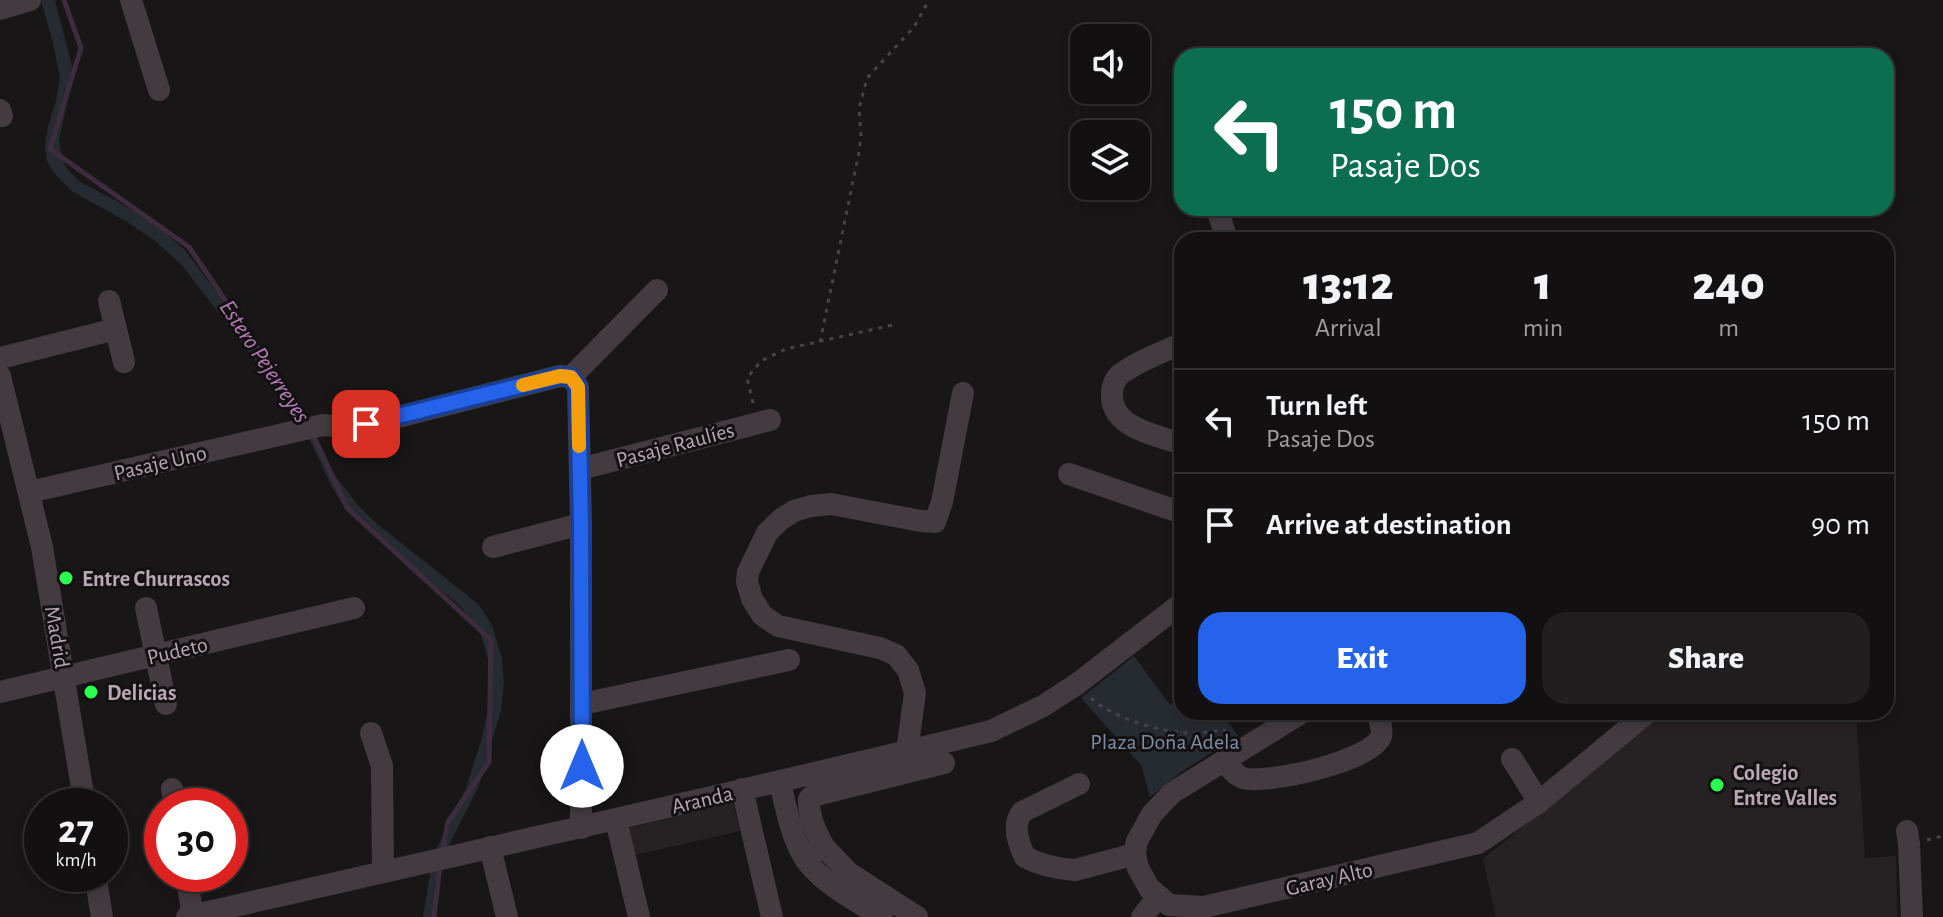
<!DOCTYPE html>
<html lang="en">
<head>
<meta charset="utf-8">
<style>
  body { margin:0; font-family:"Alegreya Sans",sans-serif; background:#201e1f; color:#f1f3f6; height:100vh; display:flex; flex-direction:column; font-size:30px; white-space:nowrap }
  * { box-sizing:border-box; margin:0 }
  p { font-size:26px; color:#9d9d9f }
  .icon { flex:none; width:44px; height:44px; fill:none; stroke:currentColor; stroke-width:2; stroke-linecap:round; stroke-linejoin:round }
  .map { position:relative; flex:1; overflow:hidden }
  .panel { position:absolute; left:1174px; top:232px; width:720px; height:488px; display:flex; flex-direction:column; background:#131011; border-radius:24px; box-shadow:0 4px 12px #0003,0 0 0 2px #323031 }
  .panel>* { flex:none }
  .guide { position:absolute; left:1174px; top:48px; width:720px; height:168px; border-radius:24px; box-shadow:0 4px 12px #0003,0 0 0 2px #323031; background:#0b6e4f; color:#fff; overflow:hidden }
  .fabs { position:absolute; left:1070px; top:24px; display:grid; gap:16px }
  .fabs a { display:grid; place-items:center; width:80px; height:80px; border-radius:16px; background:#131011; box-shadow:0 4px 12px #0003,0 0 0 2px #323031; font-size:40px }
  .speed { position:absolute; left:24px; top:788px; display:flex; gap:16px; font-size:40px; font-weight:700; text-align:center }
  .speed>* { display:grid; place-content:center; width:104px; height:104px; border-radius:50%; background:#131011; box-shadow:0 4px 12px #0003,0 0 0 2px #323031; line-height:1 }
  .speed small { font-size:20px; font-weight:400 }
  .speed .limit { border:12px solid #d22; background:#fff; color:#111 }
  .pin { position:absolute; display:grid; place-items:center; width:68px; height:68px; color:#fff; margin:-34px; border-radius:16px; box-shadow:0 4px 12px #0006 }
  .me { position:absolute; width:88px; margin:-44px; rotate:0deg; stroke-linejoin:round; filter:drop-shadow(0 0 6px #0008) }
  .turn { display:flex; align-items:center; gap:28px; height:168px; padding:0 24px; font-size:36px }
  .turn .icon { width:104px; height:104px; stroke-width:2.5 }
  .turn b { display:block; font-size:56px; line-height:68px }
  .eta { display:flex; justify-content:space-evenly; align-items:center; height:136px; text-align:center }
  .eta b { font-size:48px; font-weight:800; line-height:56px }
  .cta { display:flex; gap:16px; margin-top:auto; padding:16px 24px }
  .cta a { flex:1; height:92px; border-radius:24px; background:#2563eb; color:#fff; font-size:32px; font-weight:800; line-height:92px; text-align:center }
  .cta a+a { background:#201e1f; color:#f1f3f6 }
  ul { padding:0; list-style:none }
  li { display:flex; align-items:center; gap:24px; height:104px; padding:0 24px; border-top:2px solid #323031 }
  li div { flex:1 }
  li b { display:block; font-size:30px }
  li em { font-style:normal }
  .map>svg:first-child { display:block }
</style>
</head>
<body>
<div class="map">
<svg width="1943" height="917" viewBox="0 0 1943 917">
  <rect width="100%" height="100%" fill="#191617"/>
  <!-- built -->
  <g fill="#262224">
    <polygon points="1664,712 1856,712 1865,858 1896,856 1897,917 1496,917 1483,859"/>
    <polygon points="733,803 740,831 631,856 625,829"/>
  </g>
  <!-- green -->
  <g fill="#262a31">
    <polygon points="41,0 55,0 72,66 69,95 59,140 62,159 68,170 80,182 115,200 155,224 184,249 300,402 336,477 357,504 376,523 478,604 492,625 502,659 504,682 501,710 478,788 443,857 437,879 434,917 423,917 433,856 466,788 482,738 490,700 489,662 479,628 458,604 392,552 342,503 332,487 301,421 182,265 154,240 126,221 73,192 53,172 47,161 45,144 48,126 56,101 60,78 52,39"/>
    <polygon points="1134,656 1170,705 1182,696 1182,712 1221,712 1238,736 1181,772 1150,797 1141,765 1081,698"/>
  </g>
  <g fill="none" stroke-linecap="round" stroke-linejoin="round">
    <!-- stream -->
    <g stroke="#3d2b3e" stroke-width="5">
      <polyline points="64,0 81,48 50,149 189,247 308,422"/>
      <polyline points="313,435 347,508 491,640 489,762 448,822 442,853"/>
      <polyline points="434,917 440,866"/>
    </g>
    <!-- path -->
    <g stroke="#4a4148" stroke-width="3" stroke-dasharray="4 6" stroke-linecap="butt">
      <polyline points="820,342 859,152 861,135 859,109 867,78 914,27 929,0"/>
      <polyline points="753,403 747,378 761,361 786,349 897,324"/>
      <path d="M1091,698C1111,717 1158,731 1186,733C1198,734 1212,731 1224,730L1228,736"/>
      <polyline points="1927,840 1943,836"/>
    </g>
    <!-- minor -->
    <g stroke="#433b40" stroke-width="22">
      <polyline points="131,0 159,90"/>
      <polyline points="0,9 30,0"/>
      <polyline points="0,110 2,116"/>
      <polyline points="1217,208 1227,240"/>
      <polyline points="109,301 124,362"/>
      <path d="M1182,343C1164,352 1142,359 1125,371C1117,375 1113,383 1112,392C1109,428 1156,435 1182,444"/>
      <polyline points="0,358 116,329"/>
      <polyline points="0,376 42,547 85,806"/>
      <polyline points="571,377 578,387 581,524 581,828"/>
      <polyline points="571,377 657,290"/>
      <polyline points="580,469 770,420"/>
      <polyline points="1069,474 1182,513"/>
      <polyline points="29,492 323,425 350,427 382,421 560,376 571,377"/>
      <polyline points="493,547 581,524"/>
      <polyline points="146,608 166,704"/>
      <polyline points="0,692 354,608"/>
      <polyline points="582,704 789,660"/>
      <polyline points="1303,712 1172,793 1152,814 1137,841 1135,854 1138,868 1149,888 1169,905 1204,907 1478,843 1539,802 1648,712"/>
      <polyline points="371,733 382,766 383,872"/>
      <polyline points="907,751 915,693 908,670 896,655 880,648 778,626 762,615 752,599 747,582 748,572 767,533 780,520 794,511 811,506 831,504 921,521 935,522 942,502 963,393"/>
      <polyline points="1512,759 1539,802"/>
      <path d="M1225,762C1230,768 1235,775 1243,778C1266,785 1373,761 1381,736C1383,729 1379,719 1378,712"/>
      <path d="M780,781C785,805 792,840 806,860C824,885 857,901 882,917"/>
      <path d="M1079,784L1022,812C1012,825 1018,843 1025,857C1040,865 1059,869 1075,870L1135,854"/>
      <polyline points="172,789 175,806"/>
      <polyline points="742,789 772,917"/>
      <polyline points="616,820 639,917"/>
      <polyline points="1907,831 1909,844 1912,917"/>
      <polyline points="490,847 507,917"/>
      <path d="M824,847C816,833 808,815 809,799L812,796L944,763"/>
      <polyline points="812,854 824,847 849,873 917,917"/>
      <polyline points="95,874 102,917"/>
      <polyline points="186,874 193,916"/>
      <path d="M187,917C455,855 724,796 991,731L1043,706L1077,684L1182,603"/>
      <polyline points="1142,917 1159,896"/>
    </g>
  </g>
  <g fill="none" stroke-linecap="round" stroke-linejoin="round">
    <defs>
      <polyline id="route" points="366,424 560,376 571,377 578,387 581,524 582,766"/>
    </defs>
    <!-- route casing -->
    <use href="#route" stroke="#184099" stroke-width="20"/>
    <!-- route -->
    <use href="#route" stroke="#2563eb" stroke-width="14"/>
    <!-- slow -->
    <polyline stroke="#f59e0b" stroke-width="14" points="523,385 560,376 571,377 578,387 579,446"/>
  </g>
  <!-- markers -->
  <g fill="#28ff4e" stroke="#141112" stroke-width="3">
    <circle cx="66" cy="578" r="8"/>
    <circle cx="91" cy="692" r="8"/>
    <circle cx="1717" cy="785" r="8"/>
  </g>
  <g text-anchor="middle" stroke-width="6" stroke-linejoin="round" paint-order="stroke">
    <!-- street labels -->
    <g font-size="22" fill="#b9a7b6" stroke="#141112">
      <text transform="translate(675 444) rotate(-15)" y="8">Pasaje Raulíes</text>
      <text transform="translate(160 462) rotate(-13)" y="8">Pasaje Uno</text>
      <text transform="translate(58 637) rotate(80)" y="8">Madrid</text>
      <text transform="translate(177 650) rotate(-13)" y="8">Pudeto</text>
      <text transform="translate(702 799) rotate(-13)" y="8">Aranda</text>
      <text transform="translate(1329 878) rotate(-13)" y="8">Garay Alto</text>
    </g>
    <!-- poi labels -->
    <g font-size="22" font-weight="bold" fill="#b9a7b6" stroke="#141112" text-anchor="start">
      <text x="82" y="586">Entre Churrascos</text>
      <text x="107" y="700">Delicias</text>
      <text x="1733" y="780">Colegio<tspan x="1733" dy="25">Entre Valles</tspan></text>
    </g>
    <!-- park labels -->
    <g font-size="22" fill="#7d8ea6" stroke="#141112">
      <text x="1165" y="749">Plaza Doña Adela</text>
    </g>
    <!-- water labels -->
    <g font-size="24" font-style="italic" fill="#b67cb7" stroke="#141112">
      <text transform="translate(265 361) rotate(56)" y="8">Estero Pejerreyes</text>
    </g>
  </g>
</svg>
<div class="fabs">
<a><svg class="icon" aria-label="sound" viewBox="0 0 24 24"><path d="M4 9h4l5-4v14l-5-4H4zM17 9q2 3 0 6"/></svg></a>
<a><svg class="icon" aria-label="layers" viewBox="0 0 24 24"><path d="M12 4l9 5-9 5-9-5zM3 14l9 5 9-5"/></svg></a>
</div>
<div class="speed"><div>27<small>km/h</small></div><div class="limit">30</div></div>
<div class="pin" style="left:366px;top:424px;background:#d93025"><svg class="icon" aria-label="arrive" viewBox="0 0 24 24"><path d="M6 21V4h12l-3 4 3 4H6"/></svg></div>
<svg class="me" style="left:582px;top:766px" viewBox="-20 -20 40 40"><circle r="19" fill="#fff"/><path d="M0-13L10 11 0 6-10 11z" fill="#2563eb"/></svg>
<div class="guide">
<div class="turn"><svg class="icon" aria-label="left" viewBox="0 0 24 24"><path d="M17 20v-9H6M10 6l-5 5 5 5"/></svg><div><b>150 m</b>Pasaje Dos</div></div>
</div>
<section class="panel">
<div class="eta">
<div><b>13:12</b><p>Arrival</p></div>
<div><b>1</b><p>min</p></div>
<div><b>240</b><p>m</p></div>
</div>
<ul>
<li><svg class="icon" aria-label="left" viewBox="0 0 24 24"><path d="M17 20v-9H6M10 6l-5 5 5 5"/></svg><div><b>Turn left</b><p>Pasaje Dos</p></div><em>150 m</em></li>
<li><svg class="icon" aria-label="arrive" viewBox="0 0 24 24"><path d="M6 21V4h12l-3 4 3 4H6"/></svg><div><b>Arrive at destination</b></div><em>90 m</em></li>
</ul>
<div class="cta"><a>Exit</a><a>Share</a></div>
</section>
</div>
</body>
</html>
